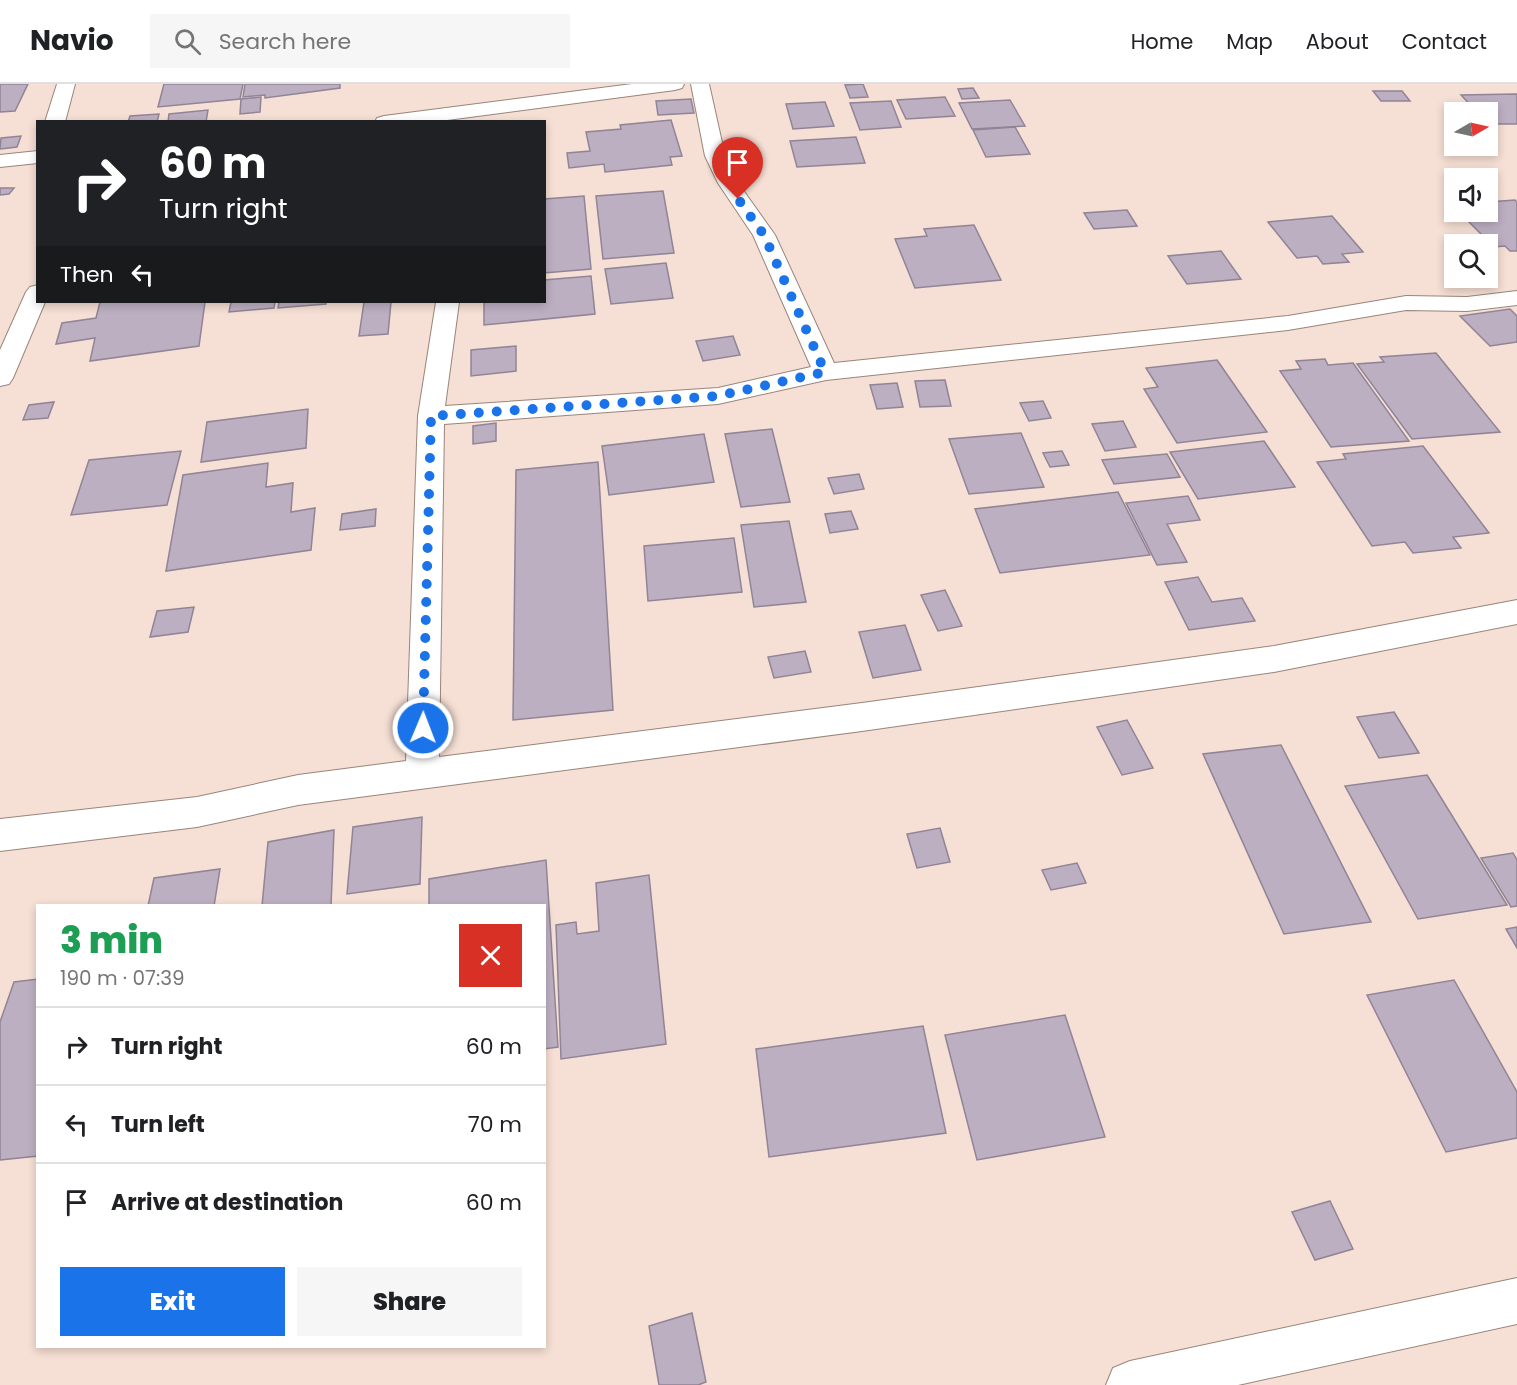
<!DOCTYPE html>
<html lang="en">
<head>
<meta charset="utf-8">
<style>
  body { margin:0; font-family:Poppins,sans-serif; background:#f6f6f6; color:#202124; height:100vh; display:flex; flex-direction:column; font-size:22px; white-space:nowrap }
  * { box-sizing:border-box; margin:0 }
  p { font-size:20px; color:#757577 }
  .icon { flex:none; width:33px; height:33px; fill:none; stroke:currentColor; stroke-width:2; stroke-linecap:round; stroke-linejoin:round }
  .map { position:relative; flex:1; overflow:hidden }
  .sheet { position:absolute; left:36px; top:820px; width:510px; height:444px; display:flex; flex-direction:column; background:#fff; border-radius:0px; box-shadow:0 3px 9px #0003 }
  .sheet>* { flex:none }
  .banner { position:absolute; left:36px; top:36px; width:510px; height:183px; border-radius:0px; box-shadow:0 3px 9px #0003; background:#202124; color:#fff; overflow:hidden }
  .needle { width:39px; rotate:81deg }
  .fabs { position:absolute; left:1444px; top:18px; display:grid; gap:12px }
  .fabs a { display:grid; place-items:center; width:54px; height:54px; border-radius:0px; background:#fff; box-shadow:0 3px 9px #0003; font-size:30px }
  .pin { position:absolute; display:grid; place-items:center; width:51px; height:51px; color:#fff; margin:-62px -26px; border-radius:50% 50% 50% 0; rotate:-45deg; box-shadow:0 0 6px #0007 }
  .pin .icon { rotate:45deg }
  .me { position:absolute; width:66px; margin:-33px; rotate:1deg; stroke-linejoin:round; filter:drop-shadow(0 0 4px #0008) }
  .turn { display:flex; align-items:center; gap:21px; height:126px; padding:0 24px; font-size:27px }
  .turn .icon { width:78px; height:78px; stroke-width:2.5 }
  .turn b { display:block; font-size:42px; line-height:51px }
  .then { display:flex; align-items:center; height:57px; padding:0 24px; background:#0003; gap:12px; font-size:22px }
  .round { display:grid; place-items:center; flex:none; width:63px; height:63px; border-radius:0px; background:#f6f6f6 }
  .headline { display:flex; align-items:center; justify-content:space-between; height:102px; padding:0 24px }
  h1 { font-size:36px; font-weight:800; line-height:45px; color:#1e9e55 }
  .cta { display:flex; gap:12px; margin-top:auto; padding:12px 24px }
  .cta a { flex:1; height:69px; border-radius:0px; background:#1a73e8; color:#fff; font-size:24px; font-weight:800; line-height:69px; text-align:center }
  .cta a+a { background:#f6f6f6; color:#202124 }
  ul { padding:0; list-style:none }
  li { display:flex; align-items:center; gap:18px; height:78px; padding:0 24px; border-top:2px solid #e0e0e0 }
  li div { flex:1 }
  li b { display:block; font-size:22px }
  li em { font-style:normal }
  header { display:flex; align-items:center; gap:36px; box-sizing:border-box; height:84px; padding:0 30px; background:#fff; border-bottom:2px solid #e0e0e0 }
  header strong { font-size:28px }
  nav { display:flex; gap:33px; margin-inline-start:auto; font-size:21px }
  .search { width:420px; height:54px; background:#f6f6f6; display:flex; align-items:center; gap:15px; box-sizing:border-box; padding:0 21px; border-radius:0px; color:#757577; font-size:22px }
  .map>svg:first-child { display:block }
</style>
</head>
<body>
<header>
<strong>Navio</strong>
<div class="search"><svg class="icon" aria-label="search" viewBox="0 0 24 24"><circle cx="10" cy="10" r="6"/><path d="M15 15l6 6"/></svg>Search here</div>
<nav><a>Home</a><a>Map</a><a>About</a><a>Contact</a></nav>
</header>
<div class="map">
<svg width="1517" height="1301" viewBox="0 0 1517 1301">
  <rect width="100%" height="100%" fill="#f6dfd4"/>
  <!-- building -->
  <g fill="#bcafc2" stroke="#908496" stroke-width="1.5">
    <polygon points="0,0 28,0 15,27 0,28"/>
    <polygon points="164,0 243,0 240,15 158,23"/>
    <polygon points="245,0 340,0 340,4 265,14 265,11 243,13"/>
    <polygon points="863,0 868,13 850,14 845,1"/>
    <polygon points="973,4 979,14 962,15 958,5"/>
    <polygon points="1373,7 1402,7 1410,17 1381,17"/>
    <polygon points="1517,10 1517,40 1488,40 1488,28 1477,28 1461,11"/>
    <polygon points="261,13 260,28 240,30 241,15"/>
    <polygon points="945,13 955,32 906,35 897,16"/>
    <polygon points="691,15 694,29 658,31 656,17"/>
    <polygon points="1010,16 1025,42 972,45 959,19"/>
    <polygon points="891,17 901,43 860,46 850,19"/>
    <polygon points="825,18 834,42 793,45 786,20"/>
    <polygon points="208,26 206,38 168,38 169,30"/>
    <polygon points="159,30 157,38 128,38 130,32"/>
    <polygon points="671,36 682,72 670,73 672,81 605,88 604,80 569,84 567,69 590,67 586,48 621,45 620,41"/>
    <polygon points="1015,43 1030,70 986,73 973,46"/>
    <polygon points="21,52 17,63 0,65 1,54"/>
    <polygon points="856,53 865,79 797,83 790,57"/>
    <polygon points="0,104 14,104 9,110 0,111"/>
    <polygon points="663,107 674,169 603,175 596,112"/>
    <polygon points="584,112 591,185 544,189 544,115"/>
    <polygon points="1515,116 1517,118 1517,167 1510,167 1505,162 1494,163 1459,128 1488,128 1488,118"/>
    <polygon points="1127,126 1137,142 1094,145 1084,129"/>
    <polygon points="1332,132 1363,168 1342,170 1349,178 1323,180 1317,172 1297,174 1268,138"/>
    <polygon points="974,141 1001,196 915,204 895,155 927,152 924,145"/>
    <polygon points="1221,167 1241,195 1187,200 1168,172"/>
    <polygon points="666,179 673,214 611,220 605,185"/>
    <polygon points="591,192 595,230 484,241 484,218 544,218 544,196"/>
    <polygon points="100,218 205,218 199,262 90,277 95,254 56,260 62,239 96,234"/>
    <polygon points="231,218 275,218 274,224 229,228"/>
    <polygon points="279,218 326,218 326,220 278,224"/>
    <polygon points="364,218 391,218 388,250 359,252"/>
    <polygon points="1510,225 1517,232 1517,258 1490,262 1460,232"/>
    <polygon points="733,252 740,271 703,277 696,257"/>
    <polygon points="516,262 516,287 471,292 471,266"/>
    <polygon points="1436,269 1500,348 1412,355 1357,280 1384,278 1380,273"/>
    <polygon points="1325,275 1328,281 1353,279 1409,357 1331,363 1280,287 1301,285 1296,277"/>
    <polygon points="1217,276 1267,348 1177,359 1144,305 1158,303 1146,284"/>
    <polygon points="945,296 951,322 920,323 915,297"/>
    <polygon points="897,299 903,323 877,325 870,301"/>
    <polygon points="1043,317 1051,334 1029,337 1020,319"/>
    <polygon points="54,318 48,334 23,336 29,321"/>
    <polygon points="308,325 306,364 201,378 207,338"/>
    <polygon points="1123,337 1136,363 1105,367 1092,340"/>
    <polygon points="496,339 496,357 473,360 473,342"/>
    <polygon points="772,345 790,418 741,423 725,350"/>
    <polygon points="1021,349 1044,403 969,410 949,355"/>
    <polygon points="704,350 714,398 609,411 602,362"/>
    <polygon points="1264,357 1295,403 1198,415 1170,368"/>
    <polygon points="1423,362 1489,449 1453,453 1461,464 1413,469 1405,458 1372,462 1317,378 1346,375 1343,370"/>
    <polygon points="181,367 167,421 71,431 89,376"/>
    <polygon points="1062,367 1069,381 1050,383 1043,369"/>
    <polygon points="1167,370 1180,393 1114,400 1102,376"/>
    <polygon points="598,378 613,626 513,636 516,386"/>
    <polygon points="268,379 266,403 293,399 291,428 315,424 311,466 166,487 183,391"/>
    <polygon points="859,390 864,405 834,410 828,394"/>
    <polygon points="1118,408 1150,471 1000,489 975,425"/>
    <polygon points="1188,412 1200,436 1167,440 1187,478 1157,481 1126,419"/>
    <polygon points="376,425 375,442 340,446 342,430"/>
    <polygon points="851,427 858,445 830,449 825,430"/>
    <polygon points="789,437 806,518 754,523 741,441"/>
    <polygon points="734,454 742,508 648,517 644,462"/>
    <polygon points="1198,493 1212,518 1242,514 1255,537 1189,546 1165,498"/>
    <polygon points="945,506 962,542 938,547 921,511"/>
    <polygon points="194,523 188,548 150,553 157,527"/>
    <polygon points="905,541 921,586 873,594 859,548"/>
    <polygon points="805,567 811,588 774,594 768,573"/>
    <polygon points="1394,628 1419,669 1379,674 1357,633"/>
    <polygon points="1127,636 1153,684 1122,691 1097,643"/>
    <polygon points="1281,661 1371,838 1284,850 1203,670"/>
    <polygon points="1427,691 1507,821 1418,835 1345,702"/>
    <polygon points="422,733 420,800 347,810 353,743"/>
    <polygon points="940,744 950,778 917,784 907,750"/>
    <polygon points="334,746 331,822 262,822 268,758"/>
    <polygon points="1513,769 1517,776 1517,822 1511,823 1481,774"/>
    <polygon points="546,776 558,963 544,965 544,822 429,822 429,795"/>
    <polygon points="1077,779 1086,799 1051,806 1042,786"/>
    <polygon points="220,785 214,822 148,822 154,794"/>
    <polygon points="649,791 666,960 561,975 556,841 576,838 577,850 599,847 596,799"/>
    <polygon points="1517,843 1517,864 1506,845"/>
    <polygon points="38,895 38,1072 0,1076 0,938 14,898"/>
    <polygon points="1454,896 1517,1008 1517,1054 1446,1068 1367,911"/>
    <polygon points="1065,931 1105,1053 977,1076 945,951"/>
    <polygon points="923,942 946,1049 769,1073 756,965"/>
    <polygon points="1330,1117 1353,1165 1315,1176 1292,1128"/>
    <polygon points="692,1229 706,1298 698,1301 659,1301 649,1242"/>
  </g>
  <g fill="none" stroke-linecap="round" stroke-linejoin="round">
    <defs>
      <g id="street">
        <polygon points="57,0 75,0 65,38 45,38"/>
        <polygon points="632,0 684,0 682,4 675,6 432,38 375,38 377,34 384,32"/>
        <polygon points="691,0 709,0 725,72 738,99 775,151 834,279 1288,232 1406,212 1467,213 1517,207 1517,221 1467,227 1406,226 1288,246 826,296 718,320 444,340 439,673 862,619 1274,562 1517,516 1517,540 1274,588 862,647 298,721 197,743 0,767 0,735 197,713 298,691 406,677 418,332 436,218 459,218 445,322 718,304 811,283 753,151 718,99 705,72"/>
        <polygon points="38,67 38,79 0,83 0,71"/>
        <polygon points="38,201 38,218 45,218 13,294 9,300 0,302 0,266 26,208 30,203"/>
        <polygon points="1517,1194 1517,1240 1238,1301 1106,1301 1113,1284 1130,1277"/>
      </g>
    </defs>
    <!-- street casing -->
    <use href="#street" stroke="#99857a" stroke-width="2"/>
    <!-- street -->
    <use href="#street" fill="#fff" fill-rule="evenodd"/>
  </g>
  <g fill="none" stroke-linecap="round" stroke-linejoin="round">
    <!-- route -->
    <polyline stroke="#1a73e8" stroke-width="10" stroke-dasharray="0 18" points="423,644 431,332 718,312 825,288 764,151 738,115"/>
  </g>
</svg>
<div class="fabs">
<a><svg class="needle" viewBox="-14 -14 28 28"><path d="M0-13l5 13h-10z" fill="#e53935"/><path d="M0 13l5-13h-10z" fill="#757577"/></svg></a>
<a><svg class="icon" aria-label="sound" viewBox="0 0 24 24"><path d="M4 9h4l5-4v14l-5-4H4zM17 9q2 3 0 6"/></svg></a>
<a><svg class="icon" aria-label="search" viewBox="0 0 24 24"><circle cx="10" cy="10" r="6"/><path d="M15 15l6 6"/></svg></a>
</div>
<div class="pin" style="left:738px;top:115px;background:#d93025"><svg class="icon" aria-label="arrive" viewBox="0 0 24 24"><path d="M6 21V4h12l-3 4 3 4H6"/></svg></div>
<svg class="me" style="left:423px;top:644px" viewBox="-20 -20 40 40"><circle r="17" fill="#1a73e8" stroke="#fff" stroke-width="3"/><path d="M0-11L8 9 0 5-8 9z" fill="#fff"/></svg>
<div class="banner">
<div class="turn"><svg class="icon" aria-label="right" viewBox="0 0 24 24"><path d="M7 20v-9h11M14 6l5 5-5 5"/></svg><div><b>60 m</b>Turn right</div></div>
<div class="then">Then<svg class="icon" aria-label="left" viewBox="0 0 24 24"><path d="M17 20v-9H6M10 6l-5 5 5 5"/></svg></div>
</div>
<section class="sheet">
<div class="headline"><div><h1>3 min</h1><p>190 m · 07:39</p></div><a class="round" style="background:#d93025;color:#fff"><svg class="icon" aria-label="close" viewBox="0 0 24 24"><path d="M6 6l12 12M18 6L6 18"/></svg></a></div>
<ul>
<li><svg class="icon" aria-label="right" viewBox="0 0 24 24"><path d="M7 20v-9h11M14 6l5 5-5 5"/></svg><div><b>Turn right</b></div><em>60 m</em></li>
<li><svg class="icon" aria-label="left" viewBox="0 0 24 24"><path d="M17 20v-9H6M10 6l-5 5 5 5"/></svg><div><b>Turn left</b></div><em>70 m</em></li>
<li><svg class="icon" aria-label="arrive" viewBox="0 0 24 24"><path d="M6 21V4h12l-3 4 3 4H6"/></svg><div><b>Arrive at destination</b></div><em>60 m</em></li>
</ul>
<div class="cta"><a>Exit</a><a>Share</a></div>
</section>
</div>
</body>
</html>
